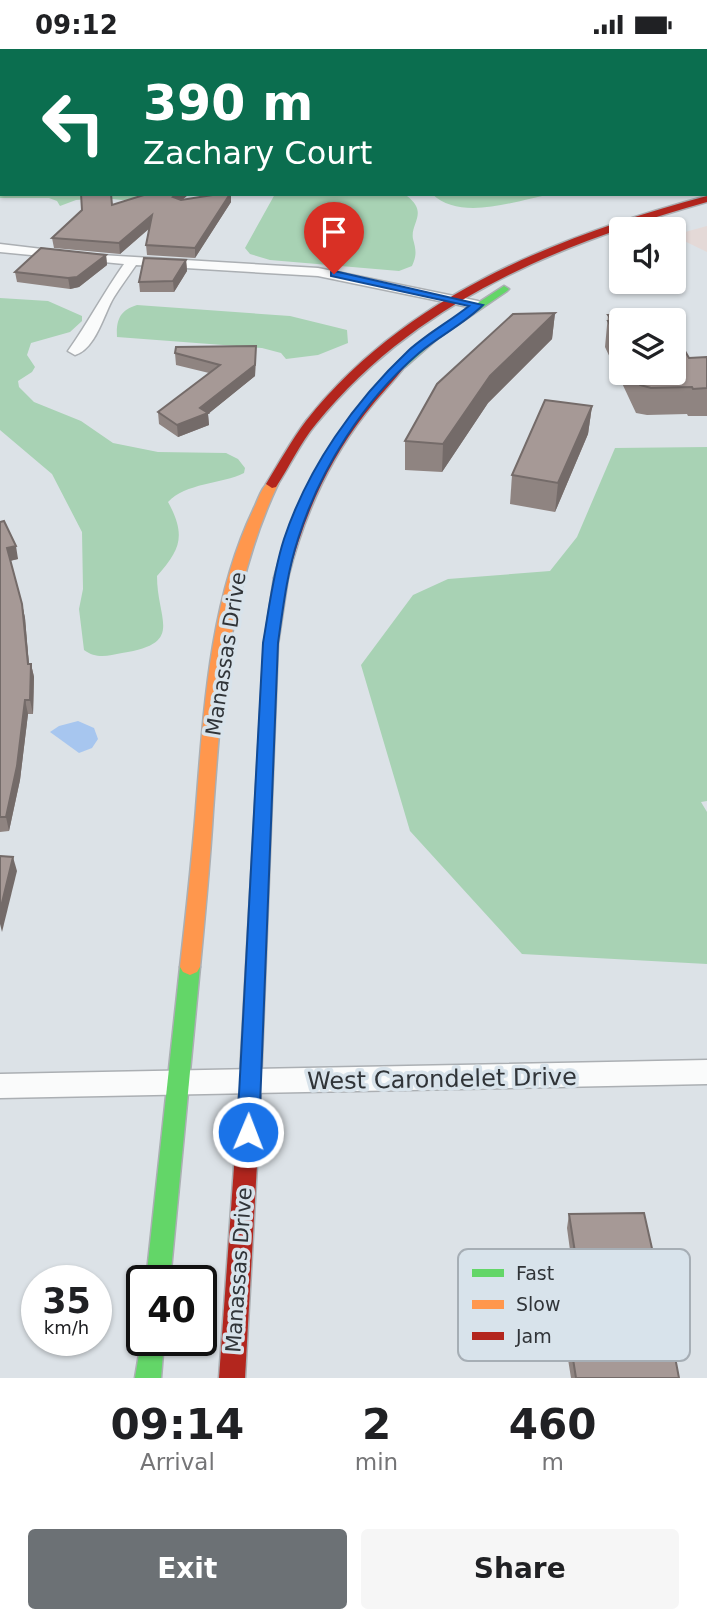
<!DOCTYPE html>
<html lang="en">
<head>
<meta charset="utf-8">
<style>
  body { margin:0; font-family:"DejaVu Sans",sans-serif; background:#f6f6f6; color:#202124; height:100vh; display:flex; flex-direction:column; font-size:26px; white-space:nowrap }
  * { box-sizing:border-box; margin:0 }
  p { font-size:23px; color:#757577 }
  .icon { flex:none; width:38px; height:38px; fill:none; stroke:currentColor; stroke-width:2; stroke-linecap:round; stroke-linejoin:round }
  .map { position:relative; height:1329px; overflow:hidden }
  .side { display:flex; flex-direction:column; background:#fff; flex:1 }
  .side>* { flex:none }
  .hud { position:absolute; left:0px; top:0px; width:707px; height:147px; box-shadow:0 2px 5px #0004; background:#0b6e4f; color:#fff; overflow:hidden }
  .controls { position:absolute; left:609px; top:168px; display:grid; gap:14px }
  .controls a { display:grid; place-items:center; width:77px; height:77px; border-radius:7px; background:#fff; box-shadow:0 2px 5px #0004; font-size:35px }
  .speed { position:absolute; left:21px; top:1216px; display:flex; gap:14px; font-size:35px; font-weight:700; text-align:center }
  .speed>* { display:grid; place-content:center; width:91px; height:91px; border-radius:50%; background:#fff; box-shadow:0 2px 5px #0004; line-height:1 }
  .speed small { font-size:18px; font-weight:400 }
  .speed .limit { border:4px solid #111; border-radius:10px; background:#fff; color:#111 }
  .pin { position:absolute; display:grid; place-items:center; width:60px; height:60px; color:#fff; margin:-72px -30px; border-radius:50% 50% 50% 0; rotate:-45deg; box-shadow:0 0 7px #0007 }
  .pin .icon { rotate:45deg }
  .me { position:absolute; width:77px; margin:-38px; rotate:1deg; stroke-linejoin:round; filter:drop-shadow(0 0 5px #0008) }
  .turn { display:flex; align-items:center; gap:24px; height:147px; padding:0 28px; font-size:32px }
  .turn .icon { width:91px; height:91px; stroke-width:2.5 }
  .turn b { display:block; font-size:49px; line-height:60px }
  .eta { display:flex; justify-content:space-evenly; align-items:center; height:119px; text-align:center }
  .eta b { font-size:42px; font-weight:700; line-height:49px }
  .cta { display:flex; gap:14px; margin-top:auto; padding:14px 28px }
  .cta a { flex:1; height:80px; border-radius:7px; background:#6c7175; color:#fff; font-size:28px; font-weight:700; line-height:80px; text-align:center }
  .cta a+a { background:#f6f6f6; color:#202124 }
  .status { display:flex; justify-content:space-between; align-items:center; height:49px; padding:0 35px; background:#fff; direction:ltr }
  .status svg { height:19px; fill:currentColor }
  .map>svg:first-child { display:block }
</style>
</head>
<body>
<div class="status"><b>09:12</b><svg viewBox="0 0 49 12"><path d="M0 12V9h3v3zM5 12V6h3v6zM10 12V3h3v9zM15 12V0h3v12zM26 1h20v11H26zM47 4h2v5h-2z"/></svg></div>
<div class="map">
<svg width="707" height="1329" viewBox="0 0 707 1329">
  <rect width="100%" height="100%" fill="#dce2e7"/>
  <!-- commercial -->
  <polygon fill="#e4d9d7" points="707,177 707,203 674,187 674,186"/>
  <!-- green -->
  <g fill="#a8d2b4">
    <polygon points="0,138 2,145 152,145 131,152 104,149 76,151 60,157 57,152 49,149 0,149"/>
    <path d="M275,145L407,147C429,164 410,174 413,190C416,201 417,206 412,217L399,222L270,211L250,205L245,199Z"/>
    <path d="M432,145H552C518,151 461,173 432,145Z"/>
    <path d="M0,249L48,252L82,267V272L70,283L31,294L27,306L35,318L32,323L18,332L19,338L34,353L81,372L113,394L158,403L226,404L238,410L245,419L244,424C222,435 185,434 168,453C186,486 181,500 157,527C157,572 185,594 122,604C108,607 96,610 84,601L79,560L83,540L82,483L52,425L0,381Z"/>
    <path d="M137,256L290,267L347,281L348,294L318,306L286,310L281,304L262,299L117,288C116,271 120,261 137,256Z"/>
    <polygon points="707,398 707,752 701,753 707,763 707,915 522,905 410,782 361,616 413,546 448,530 550,522 577,488 615,399"/>
  </g>
  <!-- water -->
  <polygon fill="#a7c6ef" points="78,672 94,679 98,690 92,699 79,704 50,683 59,677"/>
  <g fill="none" stroke-linecap="round" stroke-linejoin="round">
    <defs>
      <g id="street">
        <polygon points="95,0 104,0 94,2"/>
        <polygon points="332,0 374,0 376,2 333,2"/>
        <polygon points="448,0 472,0 474,2 449,2"/>
        <rect x="705" y="16" width="2" height="6"/>
        <rect x="0" y="17" width="2" height="6"/>
        <path d="M0,195L84,205L318,219L478,252L485,256L478,260L318,227L136,216C129,226 121,237 114,248C104,264 96,300 75,306L68,302C88,274 104,243 124,215L0,203Z"/>
        <polygon points="707,1011 707,1035 0,1049 0,1025"/>
      </g>
      <g id="fast">
        <rect x="690" y="0" width="6" height="2"/>
        <polygon points="705,28 707,29 707,36 705,36"/>
        <polygon points="504,237 509,240 507,242 438,289 405,318 397,318 397,314 430,285"/>
        <polygon points="190,910 197,913 200,918 170,1232 146,1232 180,918 183,913"/>
        <polygon points="142,1287 142,1292 164,1292 161,1329 135,1329"/>
      </g>
      <g id="slow">
        <path d="M272,431L278,435C229,539 221,650 213,763C210,815 205,866 200,918L197,923L190,926L183,923L180,918C186,865 192,812 196,759C204,658 210,549 255,457C259,448 263,435 272,431Z"/>
        <polygon points="281,525 288,529 278,595 260,1062 257,1069 249,1071 241,1069 238,1062 264,595 274,529"/>
      </g>
      <g id="jam">
        <path d="M707,147V153C559,195 416,252 316,375C300,394 290,417 276,438L272,439L266,435C279,414 291,392 306,372C404,247 558,187 707,147Z"/>
        <path d="M397,314L406,316C393,333 378,348 365,365C327,414 303,469 288,529L286,532H276L274,529C297,445 339,378 397,314Z"/>
        <polygon points="249,1053 257,1055 260,1062 245,1329 219,1329 238,1062 241,1055"/>
      </g>
    </defs>
    <!-- street casing -->
    <use href="#street" stroke="#abafb3" stroke-width="3"/>
    <!-- fast casing -->
    <use href="#fast" stroke="#abafb3" stroke-width="3"/>
    <!-- slow casing -->
    <use href="#slow" stroke="#abafb3" stroke-width="3"/>
    <!-- jam casing -->
    <use href="#jam" stroke="#abafb3" stroke-width="3"/>
    <!-- street -->
    <use href="#street" fill="#fafbfb" fill-rule="evenodd"/>
    <!-- fast -->
    <use href="#fast" fill="#63d668" fill-rule="evenodd"/>
    <!-- slow -->
    <use href="#slow" fill="#ff974d" fill-rule="evenodd"/>
    <!-- jam -->
    <use href="#jam" fill="#b3261e" fill-rule="evenodd"/>
  </g>
  <!-- wall -->
  <g fill="#8f8481">
    <polygon points="189,145 182,151 231,153 195,209 147,206 146,196 150,179 120,205 54,199 52,189 112,156"/>
    <polygon points="106,206 107,216 79,238 70,240 17,233 15,223"/>
    <polygon points="186,211 187,222 174,243 140,243 139,233"/>
    <polygon points="555,264 552,290 488,354 442,423 405,421 405,392"/>
    <polygon points="608,266 621,271 621,324 674,324 689,309 707,308 707,367 688,367 687,365 647,366 636,364 605,298"/>
    <polygon points="175,304 256,308 255,327 208,365 209,376 178,388 159,375 158,363 209,324 176,316"/>
    <polygon points="592,357 588,385 555,463 510,455 512,426"/>
    <polygon points="0,473 18,510 10,512 22,555 25,569 29,615 31,615 34,628 33,665 28,665 20,731 9,782 0,783 0,785"/>
    <polygon points="569,1165 679,1329 571,1329 567,1304 570,1291 585,1290 574,1253 562,1254 558,1230 561,1217 572,1216 567,1179"/>
  </g>
  <!-- shaded-wall -->
  <g fill="#746b69">
    <polygon points="51,0 69,0 63,2 45,2"/>
    <polygon points="177,145 189,145 174,158 173,148"/>
    <polygon points="230,145 231,145 231,153 195,209 195,199"/>
    <polygon points="152,166 153,176 120,205 119,194"/>
    <polygon points="106,206 107,216 79,238 70,240 68,229"/>
    <polygon points="186,211 187,222 174,243 173,232"/>
    <polygon points="555,264 552,290 488,354 442,423 443,395 490,327"/>
    <polygon points="256,297 255,327 208,365 209,376 178,388 177,376 200,359"/>
    <polygon points="592,357 588,385 555,463 558,434"/>
    <polygon points="16,497 18,510 9,512 7,499"/>
    <polygon points="22,555 25,569 30,629 28,615"/>
    <polygon points="31,615 34,628 33,665 30,651"/>
    <polygon points="25,651 28,665 20,731 9,782 6,768"/>
    <polygon points="13,808 17,822 2,883 0,875 0,862"/>
  </g>
  <!-- building -->
  <g fill="#a69996" stroke="#746b69" stroke-width="2">
    <polygon points="0,0 51,0 45,2 2,2 2,12 0,10"/>
    <polygon points="122,0 154,0 153,2 122,2"/>
    <polygon points="275,0 290,0 289,2 274,2"/>
    <polygon points="81,145 111,145 112,156 147,145 177,145 173,148 181,151 219,145 230,145 195,199 146,196 152,166 119,194 52,189 82,161"/>
    <polygon points="41,199 106,206 77,228 68,229 15,223"/>
    <polygon points="144,209 186,211 173,232 139,233"/>
    <polygon points="555,264 490,327 443,395 405,392 437,335 513,265"/>
    <polygon points="658,265 660,269 666,269 667,271 621,271 621,298 608,272 612,272 608,266"/>
    <polygon points="674,283 689,309 707,308 707,339 693,340 692,338 651,339 640,336 634,324 674,324"/>
    <polygon points="256,297 255,316 200,359 208,364 177,376 158,363 220,316 175,304 176,298"/>
    <polygon points="545,351 592,357 558,434 512,426"/>
    <polygon points="4,472 16,497 7,499 22,555 28,615 31,615 30,651 25,651 17,717 6,768 0,768 0,473"/>
    <polygon points="0,807 13,808 0,862"/>
    <polygon points="644,1164 667,1266 679,1329 576,1329 570,1291 593,1290 577,1240 565,1241 561,1217 577,1216 569,1165"/>
  </g>
  <!-- route -->
  <path fill="#1a73e8" stroke="#114b97" stroke-width="2" d="M334,222L483,256C464,275 439,287 419,304C363,352 320,420 298,490C287,524 283,559 278,594L259,1083L255,1089L248,1092L240,1089L237,1083L263,594C269,560 273,524 284,490C308,418 354,353 409,301C427,285 450,272 469,257L331,227V223Z"/>
  <g text-anchor="middle" stroke-width="7" stroke-linejoin="round" paint-order="stroke">
    <!-- street labels -->
    <g font-size="21" fill="#303438" stroke="#d8e3eb">
      <text transform="translate(226 605) rotate(-81)" y="7">Manassas Drive</text>
      <text transform="translate(239 1221) rotate(-86)" y="7">Manassas Drive</text>
    </g>
    <!-- near-street labels -->
    <g font-size="24" fill="#303438" stroke="#d8e3eb">
      <text transform="translate(442 1030) rotate(-1)" y="8">West Carondelet Drive</text>
    </g>
  </g>
  <!-- legend -->
  <rect x="458" y="1200" width="232" height="112" rx="10" fill="#d8e3eb" stroke="#a6aeb5" stroke-width="2"/>
  <rect x="472" y="1220" width="32" height="8" fill="#63d668"/>
  <rect x="472" y="1251" width="32" height="9" fill="#ff974d"/>
  <rect x="472" y="1283" width="32" height="8" fill="#b3261e"/>
  <g font-size="19" fill="#303438">
    <text x="516" y="1231">Fast</text>
    <text x="516" y="1262">Slow</text>
    <text x="516" y="1294">Jam</text>
  </g>
</svg>
<div class="controls">
<a><svg class="icon" aria-label="sound" viewBox="0 0 24 24"><path d="M4 9h4l5-4v14l-5-4H4zM17 9q2 3 0 6"/></svg></a>
<a><svg class="icon" aria-label="layers" viewBox="0 0 24 24"><path d="M12 4l9 5-9 5-9-5zM3 14l9 5 9-5"/></svg></a>
</div>
<div class="speed"><div>35<small>km/h</small></div><div class="limit">40</div></div>
<div class="pin" style="left:334px;top:225px;background:#d93025"><svg class="icon" aria-label="arrive" viewBox="0 0 24 24"><path d="M6 21V4h12l-3 4 3 4H6"/></svg></div>
<svg class="me" style="left:248px;top:1083px" viewBox="-20 -20 40 40"><circle r="17" fill="#1a73e8" stroke="#fff" stroke-width="3"/><path d="M0-11L8 9 0 5-8 9z" fill="#fff"/></svg>
<div class="hud">
<div class="turn"><svg class="icon" aria-label="left" viewBox="0 0 24 24"><path d="M17 20v-9H6M10 6l-5 5 5 5"/></svg><div><b>390 m</b>Zachary Court</div></div>
</div>
</div>
<section class="side">
<div class="eta">
<div><b>09:14</b><p>Arrival</p></div>
<div><b>2</b><p>min</p></div>
<div><b>460</b><p>m</p></div>
</div>
<div class="cta"><a>Exit</a><a>Share</a></div>
</section>
</body>
</html>
